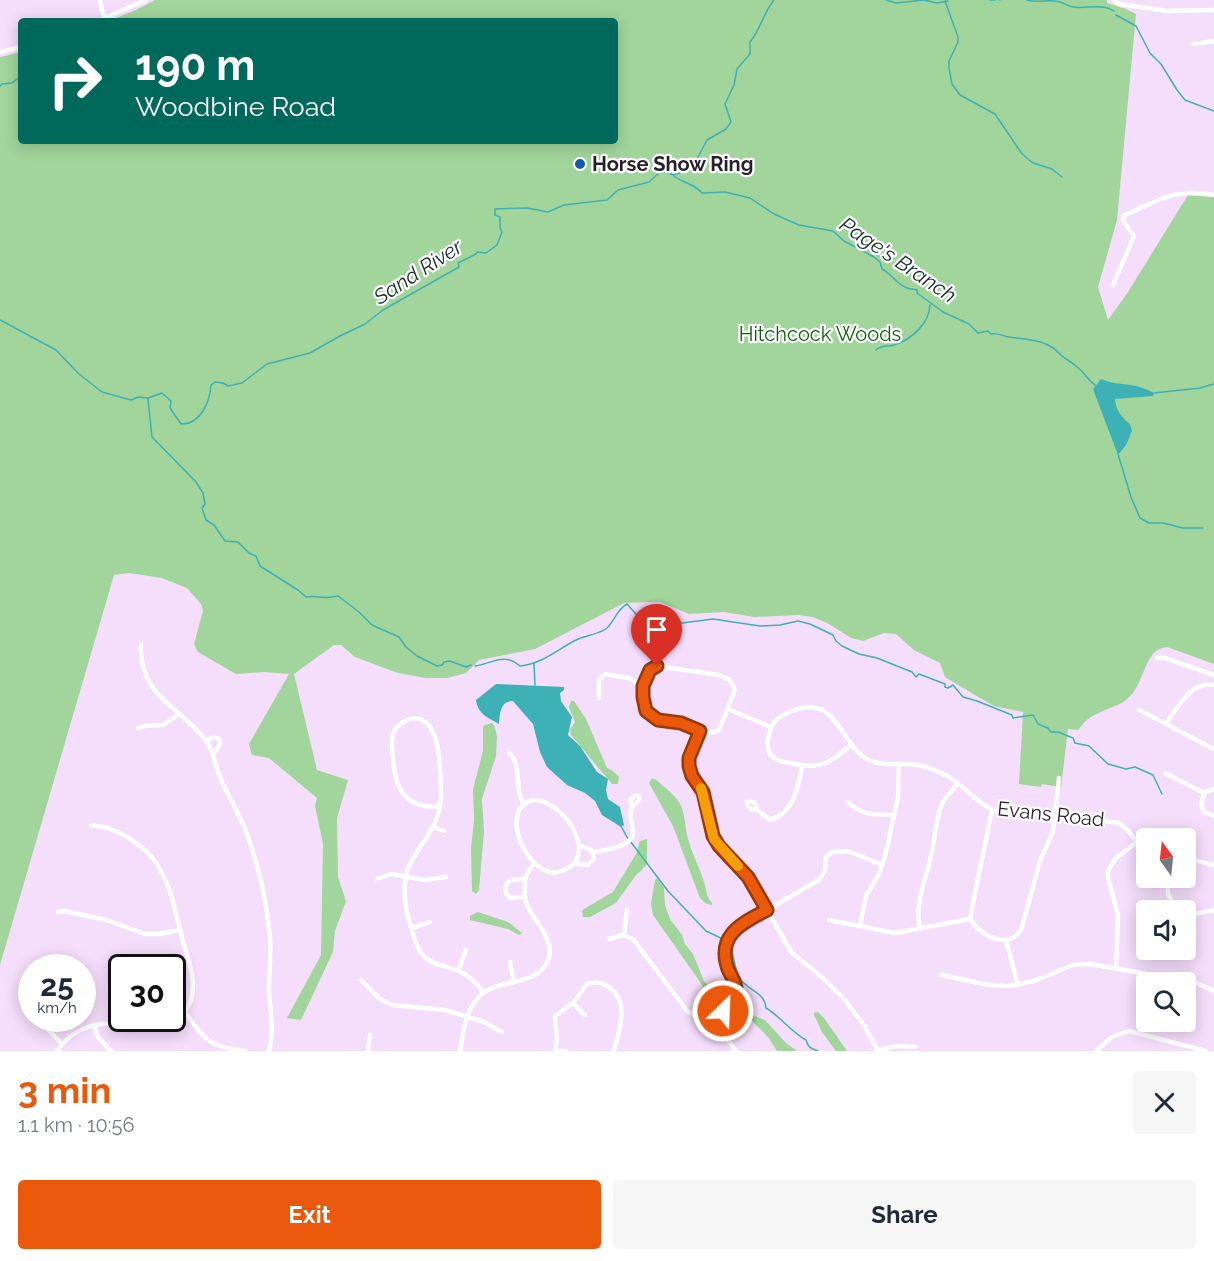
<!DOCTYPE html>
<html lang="en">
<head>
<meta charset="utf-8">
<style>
  body { margin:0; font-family:Raleway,sans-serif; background:#f6f6f7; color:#1f2937; height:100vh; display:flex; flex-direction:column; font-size:22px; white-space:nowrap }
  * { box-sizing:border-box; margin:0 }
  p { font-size:20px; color:#747a83 }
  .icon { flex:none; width:33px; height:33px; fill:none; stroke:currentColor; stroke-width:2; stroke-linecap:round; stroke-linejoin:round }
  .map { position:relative; height:1051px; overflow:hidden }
  .details { display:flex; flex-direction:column; background:#fff; flex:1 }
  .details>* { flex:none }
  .guide { position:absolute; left:18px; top:18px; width:600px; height:126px; border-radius:6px; box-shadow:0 3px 15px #0003; background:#00695c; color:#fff; overflow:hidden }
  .needle { width:39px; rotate:345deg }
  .fabs { position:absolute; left:1136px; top:828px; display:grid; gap:12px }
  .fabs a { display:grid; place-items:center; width:60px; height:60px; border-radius:6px; background:#fff; box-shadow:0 3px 15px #0003; font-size:30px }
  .speed { position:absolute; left:18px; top:954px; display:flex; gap:12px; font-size:30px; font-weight:700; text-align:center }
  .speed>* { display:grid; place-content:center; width:78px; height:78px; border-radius:50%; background:#fff; box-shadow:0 3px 15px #0003; line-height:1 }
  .speed small { font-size:15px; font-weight:400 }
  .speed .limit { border:3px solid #111; border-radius:9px; background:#fff; color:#111 }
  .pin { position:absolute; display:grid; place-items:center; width:51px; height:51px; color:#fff; margin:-62px -26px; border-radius:50% 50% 50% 0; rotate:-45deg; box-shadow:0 0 6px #0007 }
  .pin .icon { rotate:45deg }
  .me { position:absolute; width:66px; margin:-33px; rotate:24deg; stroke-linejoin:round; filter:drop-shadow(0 0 4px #0008) }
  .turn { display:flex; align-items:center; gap:21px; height:126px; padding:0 18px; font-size:27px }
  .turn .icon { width:78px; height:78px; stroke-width:2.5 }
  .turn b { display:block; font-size:42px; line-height:51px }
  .round { display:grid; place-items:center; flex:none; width:63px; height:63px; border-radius:6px; background:#f6f6f7 }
  .headline { display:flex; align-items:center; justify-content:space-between; height:102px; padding:0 18px }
  h1 { font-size:36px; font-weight:700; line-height:45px; color:#ea580c }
  .primary-button { display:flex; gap:12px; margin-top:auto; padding:12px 18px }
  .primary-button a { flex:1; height:69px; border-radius:6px; background:#ea580c; color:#fff; font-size:24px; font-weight:700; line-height:69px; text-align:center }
  .primary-button a+a { background:#f6f6f7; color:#1f2937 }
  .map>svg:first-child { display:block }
</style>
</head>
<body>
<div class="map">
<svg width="1214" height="1051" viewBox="0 0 1214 1051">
  <rect width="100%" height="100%" fill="#f5ddfc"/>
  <!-- green -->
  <g fill="#a1d59b">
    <path d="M155,0H1107V3L1126,9L1136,14L1117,220L1098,287L1108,320L1128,292L1188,195L1214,197V664L1167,647C1142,649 1147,684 1126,700C1116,707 1102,710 1091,717C1086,720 1082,725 1078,730L1068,729L1061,787L1042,784L1041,787L1019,784L1023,712L994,706L980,698L945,677L940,663L914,650L896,634L884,633L863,641L851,638L829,624L813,617L798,615L754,617L724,612L689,614L660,602H654L624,603L535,649L479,660L466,673L447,678H426L398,673L355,657L341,645H334L294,674L317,770L348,780L337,818L338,877L346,901L335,931L333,952L301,1020L287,1018L321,955L323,844L315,806L317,798L269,758L252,755L249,744L289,674L265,672L236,674L198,652L194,644L203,611L201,604L187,588L162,578L129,573L114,575L0,965V57L21,52V141H615V21H109L136,10Z"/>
    <polygon points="571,701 574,701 586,719 607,768 613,771 619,777 618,784 612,784 571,735 570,730 575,722 569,707"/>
    <polygon points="491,723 494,725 497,736 496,756 482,799 484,832 479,890 476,894 472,891 471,849 474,820 473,789 483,751 483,726"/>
    <path d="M652,778C657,780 659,782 663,786C690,807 681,815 689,842C693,856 700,868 704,882C707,891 706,896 712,903V905L705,903L700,898L673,826L649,783Z"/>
    <polygon points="647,839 647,864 641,871 636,875 616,903 590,917 583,917 582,911 584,909 613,892 636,854 640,841"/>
    <polygon points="657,878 664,888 665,905 670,919 682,935 685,944 693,954 704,981 709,987 707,989 705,989 653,915 651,904 655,880"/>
    <polygon points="478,912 508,922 522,933 519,935 508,929 470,920 470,916"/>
    <polygon points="818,1012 824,1018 847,1051 836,1051 822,1032 814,1015 814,1013"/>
    <polygon points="749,1014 765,1020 786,1043 797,1051 777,1051 769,1038 747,1016"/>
  </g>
  <!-- water -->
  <g fill="#3eb1b6">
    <path d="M1101,379C1120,387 1133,381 1154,393L1153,396L1115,399C1115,408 1122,419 1130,424L1132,431L1126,445L1118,455L1093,389Z"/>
    <path d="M496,684L564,687V690L560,693L561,701L572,717L568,735L580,746L597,772L608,779L606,790L608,799L620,807L624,825L621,827L602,815L595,801L585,793L567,785L547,767L540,752L533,724L513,701C500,701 500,714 499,724C489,718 478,715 476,700Z"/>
  </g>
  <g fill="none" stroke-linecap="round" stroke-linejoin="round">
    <!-- stream -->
    <g stroke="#3eb1b6" stroke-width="1.5">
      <polyline points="886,0 896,3 924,0 937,3 948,1"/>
      <polyline points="990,0 995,0"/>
      <polyline points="999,0 1000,0"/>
      <path d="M1027,0C1037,3 1045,0 1055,1C1061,1 1067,6 1073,7C1086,9 1103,3 1114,11"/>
      <polyline points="945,1 958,37 958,42 949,61 949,68 952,84 960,95 995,114 1022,154 1033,163 1052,169 1062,177"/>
      <polyline points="1116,15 1136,26 1150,53 1161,64 1177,90 1185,100 1214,111"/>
      <polyline points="0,86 2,84 12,83 21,76"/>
      <path d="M674,176C684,184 694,183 702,193L725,192L750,198L774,214L799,225L833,231L844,241L874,257L880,262L882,269C891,273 896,284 907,288C910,289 914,289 917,290V293L943,312L969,324L978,333L988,331L991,334C999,333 1002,336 1009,337C1030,340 1046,339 1061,355C1065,359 1072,362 1076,366C1084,372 1088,380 1096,386"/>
      <path d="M0,320L56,350L79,374L102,392L131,400L138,397L148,398L162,393L171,401L170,408L181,424C200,425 210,402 211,385L215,382L223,383L228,386L242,383L267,364L310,353L340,336L365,324L383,310L459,267L458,263L476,254L477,252L486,253L497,245L502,232L500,228V217L495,215V209L527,208L548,212L564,205L607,200L618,190L649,182L659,173L664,172L674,175L684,171L698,157L707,140L726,129L731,122L725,104L734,85L737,69L750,54V42C761,29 763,13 774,0"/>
      <path d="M876,350C882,345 887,347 894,345C912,339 929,324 930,305"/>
      <polyline points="1154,393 1200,388 1214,384"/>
      <path d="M148,399L152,437L196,482L203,493L205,504L202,508L206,520L214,525L225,541L238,542L249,553L256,556L260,566L298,590L306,597C319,595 323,600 338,596L359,612L372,625L399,637L406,647L417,656L437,666L442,665L444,662L450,661L466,667L471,665"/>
      <polyline points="1118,454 1131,497 1140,518 1149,523 1163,523 1183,528 1203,528"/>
      <polyline points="534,663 535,685"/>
      <path d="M475,666C491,664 505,652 520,666C542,664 558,649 576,640C586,635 598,635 607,628C615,621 616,610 627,604L636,614L646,617L663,615L682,623L713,619L760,626L780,625L798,621L810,624L833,635L836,641L842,646L859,654L877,658L912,672L916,677L919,674L945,684V687L948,688L953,685L963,697L977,701L1012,715L1013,718L1033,715L1038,724L1048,728L1051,732H1058L1073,738L1075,743L1089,746L1108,764L1126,769L1135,767L1153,775L1162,794"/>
      <polyline points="621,826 627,837 668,891 706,931 725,940"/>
      <path d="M728,944C736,954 733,971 741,980C750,991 765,993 766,1008C780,1016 790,1031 806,1040C808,1047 811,1049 818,1051"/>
    </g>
    <!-- minor -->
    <g stroke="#fff" stroke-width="4.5">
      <polyline points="100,0 103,14 108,18"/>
      <polyline points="1114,0 1119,4 1168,11 1214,10"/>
      <polyline points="98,21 146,0"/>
      <polyline points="1193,44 1214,41"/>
      <polyline points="0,52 21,47"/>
      <path d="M1113,285L1134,236L1124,222L1123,216C1160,200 1172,188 1214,195"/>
      <path d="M141,644C138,697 182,707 207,742C214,752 215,766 220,777C228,796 240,814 247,834C259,867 267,903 270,937C271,955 269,974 269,992C270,1013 275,1030 269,1051"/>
      <polyline points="1157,658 1165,658 1214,675"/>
      <path d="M657,666L719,675L730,680L735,690L719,730C706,738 693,727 680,723C672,721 663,722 656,719C636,711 642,685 650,670Z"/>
      <polyline points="599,698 599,680 605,674 628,678 643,685"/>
      <polyline points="728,709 771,727"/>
      <polyline points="1139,710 1214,749"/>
      <path d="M1166,724C1177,708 1191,681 1214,685"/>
      <polyline points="138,728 144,726 163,725 178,715"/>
      <polyline points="700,731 689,758 689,766 692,776 703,793 714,839 748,877 792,953 823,978 844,999 864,1025 878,1051"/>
      <polyline points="206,740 216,737 220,740 220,744 213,754"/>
      <path d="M852,744C829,764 821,770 790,763C783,762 775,761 770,754C766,747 768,735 771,728C775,718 783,715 792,711C839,693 838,744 869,760C885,768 905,761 923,766C933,769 943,773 952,779C967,789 979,805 996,811L1069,816L1119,823L1128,830L1140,847L1146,850"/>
      <path d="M509,753C523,766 514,787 523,803"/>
      <polyline points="1165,773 1204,793"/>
      <polyline points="1214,789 1205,792 1201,804 1204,812 1214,816"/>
      <polygon points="636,795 639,796 640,800 632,807 630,800"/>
      <path d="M536,800C565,803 601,857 562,871C528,884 494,803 536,800Z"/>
      <path d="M848,802C861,815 875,815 893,815"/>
      <path d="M440,804L435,807C402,806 395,786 393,758C392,750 391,741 393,734C395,728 402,721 409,719C444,711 440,778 441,798C439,830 419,842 408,869C402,885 405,908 410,924C413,933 415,945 422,954C431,965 446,966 459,971C469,976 477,983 483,992"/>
      <path d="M756,809L752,810L747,805V801H752L757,806L756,809L770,820C794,813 798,788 802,766"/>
      <path d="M992,810L970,918C978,936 1012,952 1022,927L1040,861L1053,831L1059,778"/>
      <polyline points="434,827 444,831"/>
      <path d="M593,852C604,850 634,848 633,831C633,823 628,816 632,807"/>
      <polyline points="1185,858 1214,865"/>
      <polyline points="574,863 587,865 594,859 591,850 579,845"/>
      <polyline points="1168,878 1168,894 1176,910"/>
      <polyline points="377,879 391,874 425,880 446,877"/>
      <path d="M525,897L511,898C503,893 504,885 511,880L525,879"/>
      <polyline points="58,912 65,911 106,920 145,934 159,934 180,930"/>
      <polyline points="1185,916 1214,910"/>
      <polyline points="829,920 895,933 970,919"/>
      <polyline points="860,926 866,896 879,874 885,857 898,797 899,763"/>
      <polyline points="411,928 430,922"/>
      <path d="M920,929C914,903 927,877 932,852C935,837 936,820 941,806C945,797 952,791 958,783"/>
      <polyline points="624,935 627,910"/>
      <polyline points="609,939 622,935 633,939 687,1011 694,1015 720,1021"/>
      <polyline points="1006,940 1018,985"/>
      <polyline points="510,962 514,982"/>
      <polyline points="1116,968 1118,915 1108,878 1108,871 1116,858 1136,843"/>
      <polyline points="458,971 466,950"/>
      <polyline points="941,975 989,985 1010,986 1034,981 1073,965 1090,964 1194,982 1214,991"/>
      <polyline points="361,980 380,999 392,1005 445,1010 484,1022 502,1032"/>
      <polyline points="573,1003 585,1015"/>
      <path d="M184,1011C206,1040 208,1047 245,1051"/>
      <polyline points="37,1018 62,1044"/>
      <polyline points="94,1025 98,1037 111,1051"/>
      <polyline points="878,1050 896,1046 916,1047"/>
      <path d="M57,1051C67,1036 83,1026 102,1024C134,1020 192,1039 193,985C193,971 188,958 184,945C176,916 172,884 154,860C142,844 111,824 91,826"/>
      <polyline points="368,1051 370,1035"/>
      <path d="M460,1051C463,1034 465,1013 477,999C495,976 535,989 548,961C557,940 533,921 526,902C524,896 525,890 525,884C525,876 528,870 534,864"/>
      <path d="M555,1051L557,1040L555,1016L574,1002L587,984C596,981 603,982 610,988C630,1003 619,1031 614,1051"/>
      <polyline points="558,1051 566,1051"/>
      <path d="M736,1051C725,1037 714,1024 726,1008C730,1002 734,998 736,991L725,958V947L730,935L750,920L819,880L825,871L826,857L832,852L848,851L882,865"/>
      <polyline points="1096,1051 1112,1037 1129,1031 1206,1051"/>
    </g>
  </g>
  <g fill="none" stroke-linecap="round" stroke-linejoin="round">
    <defs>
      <path id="route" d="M657,666L650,670L643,686V697L646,711L658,720L681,723L700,731L689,758V766L692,776L703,792L713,836L719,846L748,877L767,910C742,923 716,935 728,969C731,976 737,984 736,991C735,999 728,1005 723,1011"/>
    </defs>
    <!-- route casing -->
    <use href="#route" stroke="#983908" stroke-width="15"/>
    <!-- route -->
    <use href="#route" stroke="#ea580c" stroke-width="10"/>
    <!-- slow -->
    <polyline stroke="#f59e0b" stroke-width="10" points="701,788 714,839 738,866"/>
  </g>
  <!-- markers -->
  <circle fill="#165aa9" stroke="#fff" stroke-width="2" cx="580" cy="164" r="6"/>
  <g text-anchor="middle" stroke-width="4.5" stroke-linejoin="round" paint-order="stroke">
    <!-- poi labels -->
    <g font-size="20" font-weight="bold" fill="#281f2b" stroke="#fff" text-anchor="start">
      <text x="592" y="171">Horse Show Ring</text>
    </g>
    <!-- park labels -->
    <g font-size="20" fill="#135d0d" stroke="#fff">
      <text x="820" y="341">Hitchcock Woods</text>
    </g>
    <!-- street labels -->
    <g font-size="20" fill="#281f2b" stroke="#fff">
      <text transform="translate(1051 814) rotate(6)" y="7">Evans Road</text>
    </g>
    <!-- water labels -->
    <g font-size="21" font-style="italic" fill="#192d2e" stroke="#fff">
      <text transform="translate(898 260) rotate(34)" y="7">Page's Branch</text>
      <text transform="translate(418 272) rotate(-33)" y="7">Sand River</text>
    </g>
  </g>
</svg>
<div class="fabs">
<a><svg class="needle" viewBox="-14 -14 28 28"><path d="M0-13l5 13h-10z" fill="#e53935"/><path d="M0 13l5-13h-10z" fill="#747a83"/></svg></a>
<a><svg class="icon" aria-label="sound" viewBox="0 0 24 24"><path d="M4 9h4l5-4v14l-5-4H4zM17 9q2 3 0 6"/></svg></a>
<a><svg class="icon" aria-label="search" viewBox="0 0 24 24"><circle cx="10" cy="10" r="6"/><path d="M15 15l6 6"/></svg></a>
</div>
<div class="speed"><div>25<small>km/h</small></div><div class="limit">30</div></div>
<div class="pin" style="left:657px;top:666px;background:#d93025"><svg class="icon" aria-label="arrive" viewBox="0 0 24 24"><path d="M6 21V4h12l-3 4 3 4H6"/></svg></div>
<svg class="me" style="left:723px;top:1011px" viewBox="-20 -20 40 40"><circle r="17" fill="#ea580c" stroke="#fff" stroke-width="3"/><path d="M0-11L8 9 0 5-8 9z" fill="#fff"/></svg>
<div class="guide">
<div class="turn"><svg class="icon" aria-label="right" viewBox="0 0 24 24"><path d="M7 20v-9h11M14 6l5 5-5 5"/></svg><div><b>190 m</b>Woodbine Road</div></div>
</div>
</div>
<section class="details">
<div class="headline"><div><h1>3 min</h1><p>1.1 km · 10:56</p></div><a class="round"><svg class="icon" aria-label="close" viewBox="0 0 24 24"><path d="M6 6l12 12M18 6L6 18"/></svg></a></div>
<div class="primary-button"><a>Exit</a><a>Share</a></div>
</section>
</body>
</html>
